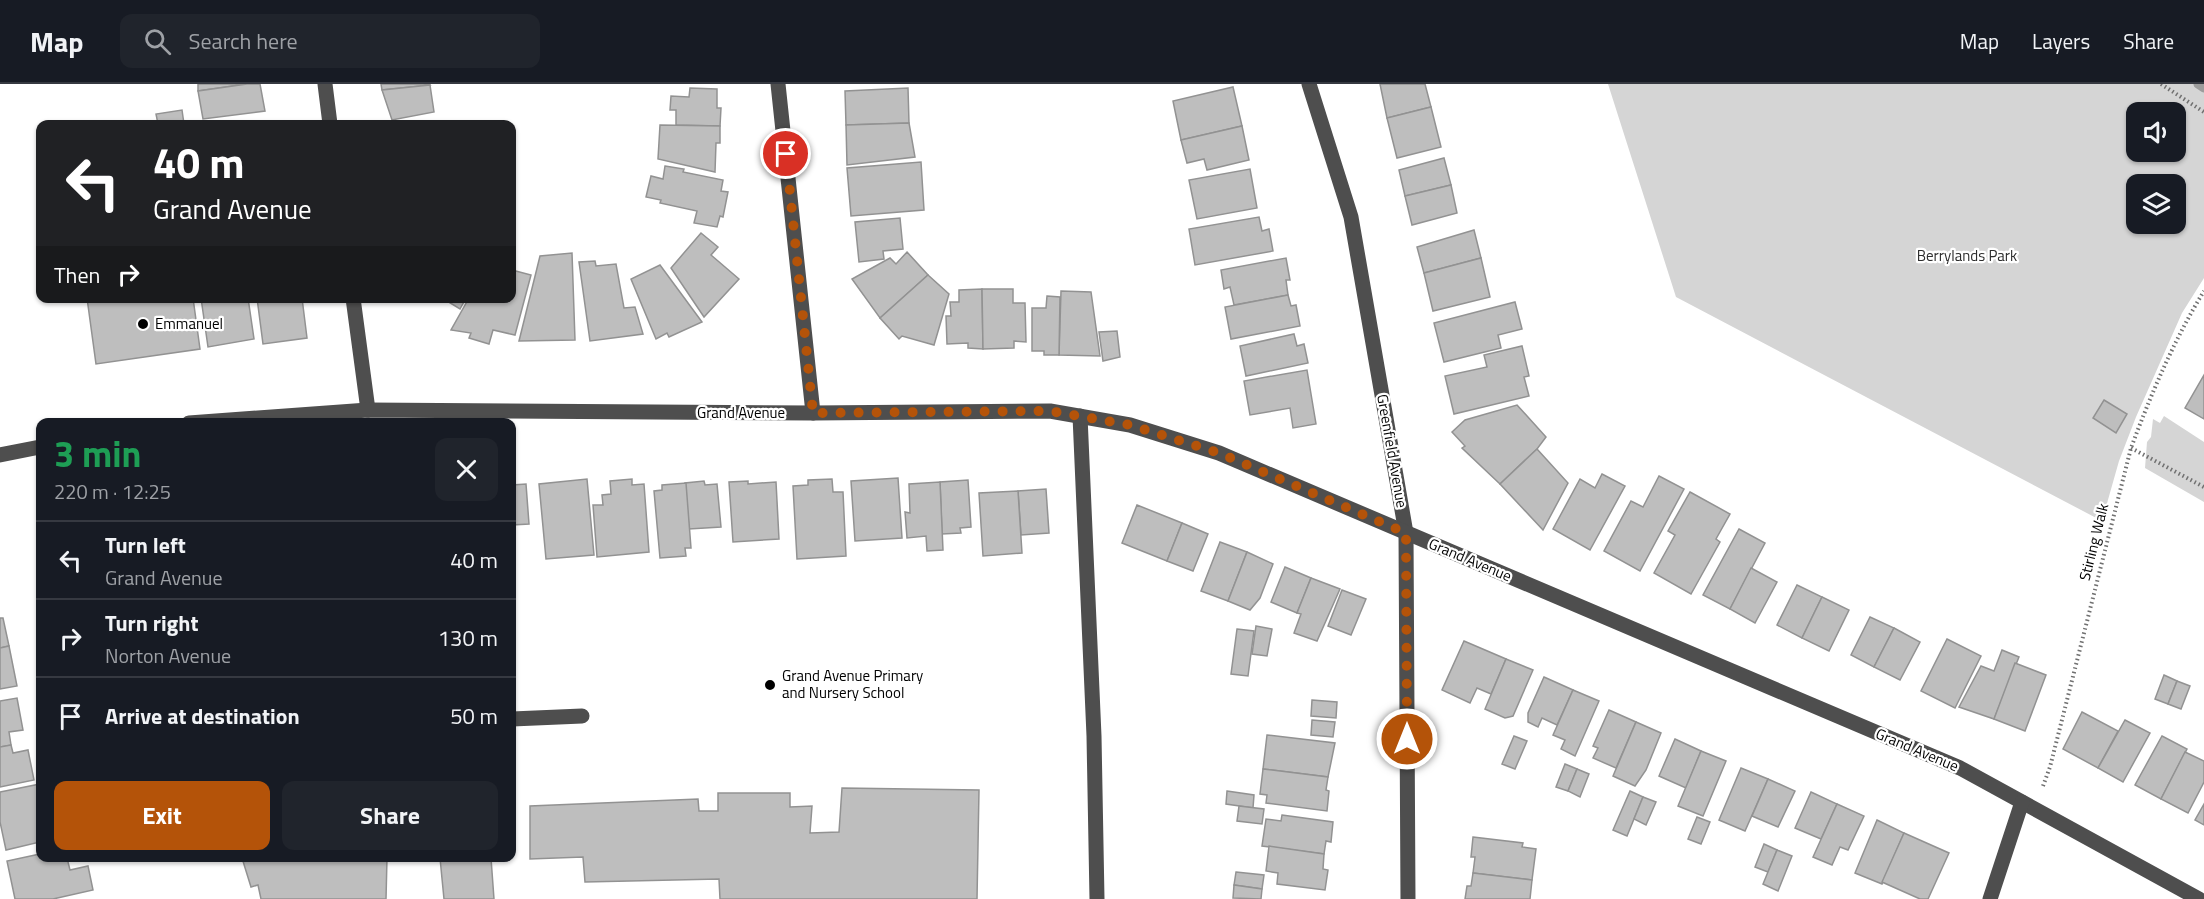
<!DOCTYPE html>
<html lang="en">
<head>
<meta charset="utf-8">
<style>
  body { margin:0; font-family:"Titillium Web",sans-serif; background:#20242c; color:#f1f3f6; height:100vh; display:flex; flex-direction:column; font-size:22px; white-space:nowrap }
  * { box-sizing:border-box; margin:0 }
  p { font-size:20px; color:#9ea1a6 }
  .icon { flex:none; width:33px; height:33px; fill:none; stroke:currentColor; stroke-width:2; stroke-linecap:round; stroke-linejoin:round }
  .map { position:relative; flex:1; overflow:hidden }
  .drawer { position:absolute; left:36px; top:334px; width:480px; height:444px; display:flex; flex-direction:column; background:#171b24; border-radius:12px; box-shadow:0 2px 4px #0004 }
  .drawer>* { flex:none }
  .banner { position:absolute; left:36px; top:36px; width:480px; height:183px; border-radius:12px; box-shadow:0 2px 4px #0004; background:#202124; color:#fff; overflow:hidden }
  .fabs { position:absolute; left:2126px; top:18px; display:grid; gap:12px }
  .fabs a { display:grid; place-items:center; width:60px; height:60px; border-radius:12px; background:#171b24; box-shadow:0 2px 4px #0004; font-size:30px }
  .pin { position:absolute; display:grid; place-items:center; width:51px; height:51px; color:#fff; margin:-26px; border:3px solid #fff; border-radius:50%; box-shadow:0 2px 6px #0007 }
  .me { position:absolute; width:66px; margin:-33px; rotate:0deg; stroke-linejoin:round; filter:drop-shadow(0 0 4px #0008) }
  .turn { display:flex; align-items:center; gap:21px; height:126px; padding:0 18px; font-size:27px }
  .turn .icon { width:78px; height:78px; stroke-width:2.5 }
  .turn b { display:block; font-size:42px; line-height:51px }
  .then { display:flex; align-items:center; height:57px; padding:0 18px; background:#0003; gap:12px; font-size:22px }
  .round { display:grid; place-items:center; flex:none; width:63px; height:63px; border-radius:12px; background:#20242c }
  .overview { display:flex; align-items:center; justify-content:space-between; height:102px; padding:0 18px }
  h1 { font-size:36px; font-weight:700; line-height:45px; color:#1e9e55 }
  .action { display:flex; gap:12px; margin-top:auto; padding:12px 18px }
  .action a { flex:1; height:69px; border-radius:12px; background:#b45309; color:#fff; font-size:24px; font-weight:700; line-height:69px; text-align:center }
  .action a+a { background:#20242c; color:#f1f3f6 }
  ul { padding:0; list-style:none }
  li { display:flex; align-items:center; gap:18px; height:78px; padding:0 18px; border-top:2px solid #363941 }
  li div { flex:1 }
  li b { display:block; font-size:22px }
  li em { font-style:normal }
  header { display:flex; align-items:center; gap:36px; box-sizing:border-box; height:84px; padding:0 30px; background:#171b24; border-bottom:2px solid #363941 }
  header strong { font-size:28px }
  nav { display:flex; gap:33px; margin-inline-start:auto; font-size:21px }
  .search { width:420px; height:54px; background:#20242c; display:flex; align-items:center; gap:15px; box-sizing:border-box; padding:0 21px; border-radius:12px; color:#9ea1a6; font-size:22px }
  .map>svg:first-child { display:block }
</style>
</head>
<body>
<header>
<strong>Map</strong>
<div class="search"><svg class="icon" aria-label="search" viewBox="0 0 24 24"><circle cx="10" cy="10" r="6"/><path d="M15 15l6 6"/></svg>Search here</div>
<nav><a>Map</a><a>Layers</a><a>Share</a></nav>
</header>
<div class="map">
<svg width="2204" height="815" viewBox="0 0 2204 815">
  <rect width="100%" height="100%" fill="#fff"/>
  <!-- green -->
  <g fill="#d5d5d5" fill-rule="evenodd">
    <path d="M1608,0H2204V194L2182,229L2136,333L2119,377L2102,437L1676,213ZM2136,28H2175V68H2136ZM2136,100H2175V140H2136Z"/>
    <polygon points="2164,332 2204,358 2204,418 2145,384 2147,358 2151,353 2153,335 2160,339"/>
  </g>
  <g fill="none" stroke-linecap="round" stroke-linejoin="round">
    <!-- stream -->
    <polyline stroke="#9c9c9c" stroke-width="9" points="2198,0 2204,4"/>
  </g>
  <!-- building -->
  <g fill="#bebebe" stroke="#929292" stroke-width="1.5">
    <polygon points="198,0 247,0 198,7"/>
    <polygon points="247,0 260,0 265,27 203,35 198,7"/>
    <polygon points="381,0 429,0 430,1 382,6"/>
    <polygon points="1380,0 1425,0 1431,23 1387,34"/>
    <polygon points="430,1 434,28 392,36 382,6"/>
    <polygon points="1233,3 1242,42 1181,56 1173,17"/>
    <polygon points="690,4 717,5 717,24 721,24 720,42 676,41 676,26 670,26 671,12 689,13"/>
    <polygon points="908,4 909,39 846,41 845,7"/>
    <polygon points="1431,23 1441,63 1397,74 1387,34"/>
    <polygon points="182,26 184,40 158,40 156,30"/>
    <polygon points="909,39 915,73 847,81 846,41"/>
    <polygon points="660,41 720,42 720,59 716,59 715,88 658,75"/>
    <polygon points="1242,42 1249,76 1207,86 1204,75 1187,79 1181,56"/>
    <polygon points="1444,74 1451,101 1405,112 1399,86"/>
    <polygon points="921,78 924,126 851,132 847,84"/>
    <polygon points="665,82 684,85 683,88 723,96 721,107 728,108 723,133 720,132 717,143 694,139 697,127 660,119 661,116 646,113 651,92 663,95"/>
    <polygon points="1250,85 1257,124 1197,135 1189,96"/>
    <polygon points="1451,101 1457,129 1412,141 1405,112"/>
    <polygon points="1259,133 1262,147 1269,145 1273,167 1195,181 1189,145"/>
    <polygon points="900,134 903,165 883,167 884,175 859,178 855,138"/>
    <polygon points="1474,146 1481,174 1424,189 1417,163"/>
    <polygon points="701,149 718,163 711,171 739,195 704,233 671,184"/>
    <polygon points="907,168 928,191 880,234 852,195 890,174 896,180"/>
    <polygon points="572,169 575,256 519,257 540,172"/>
    <polygon points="1286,174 1290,196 1286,196 1288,211 1234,221 1230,203 1224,205 1221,186"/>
    <polygon points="1481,174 1490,213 1433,227 1424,189"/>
    <polygon points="595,177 596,182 616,180 624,224 635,223 643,250 590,257 579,178"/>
    <polygon points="660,181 702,238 669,253 667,249 656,255 631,195"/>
    <polygon points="512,186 531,191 515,251 493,246 489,260 469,254 471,249 451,246 469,214 512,214"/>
    <polygon points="928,191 949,210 934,261 902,252 899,255 880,234"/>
    <polygon points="982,205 983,265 968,264 968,259 947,260 946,232 951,232 950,218 959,218 959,206"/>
    <polygon points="982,205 1013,205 1013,219 1025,219 1026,258 1014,257 1014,264 983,265"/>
    <polygon points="1061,207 1091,208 1100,272 1059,271"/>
    <polygon points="1288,211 1291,222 1296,221 1300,242 1231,255 1225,223"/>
    <polygon points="1047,212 1060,213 1059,271 1044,271 1044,267 1032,267 1032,224 1046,224"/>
    <polygon points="87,214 193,214 200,265 96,280"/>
    <polygon points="201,214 248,214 254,255 208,263"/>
    <polygon points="257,214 302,214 307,254 263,260"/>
    <polygon points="442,214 466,214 460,225"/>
    <polygon points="1515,218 1522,245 1498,251 1501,264 1444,278 1434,239"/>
    <polygon points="1117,247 1120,273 1103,277 1099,248"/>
    <polygon points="1294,250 1297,262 1304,260 1308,279 1246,292 1240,262"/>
    <polygon points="1522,262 1529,292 1524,293 1529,312 1454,330 1445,292 1487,283 1484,271"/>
    <polygon points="1307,286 1316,340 1293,344 1290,324 1250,331 1244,297"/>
    <polygon points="2204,291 2204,335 2185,324"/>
    <polygon points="2104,316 2127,330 2116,349 2093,334"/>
    <polygon points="1517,321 1546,353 1537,365 1500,400 1462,364 1465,362 1452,348 1465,336"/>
    <polygon points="1537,365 1568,399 1543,446 1500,400"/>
    <polygon points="1602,390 1625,402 1590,466 1553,445 1580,395 1595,404"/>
    <polygon points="1659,392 1684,405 1640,487 1604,467 1631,417 1643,423"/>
    <polygon points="898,394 902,454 855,457 851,397"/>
    <polygon points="587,395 594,471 546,475 539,400"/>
    <polygon points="632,395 632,401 644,400 649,468 597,473 593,421 603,421 602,411 611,410 610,397"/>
    <polygon points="832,395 833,408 843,408 846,472 797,475 793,402 808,401 808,396"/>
    <polygon points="968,396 971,443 960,444 961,449 942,450 940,398"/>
    <polygon points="704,397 705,401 717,400 721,443 689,445 685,399"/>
    <polygon points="748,397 748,400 776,398 779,455 733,458 729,398"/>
    <polygon points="940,398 943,466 927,467 926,452 907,454 905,428 910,429 909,400"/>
    <polygon points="686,399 691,464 685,464 686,472 660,474 654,407 662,406 662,401"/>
    <polygon points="526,400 529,440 512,441 512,449 512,401"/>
    <polygon points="1046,405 1049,449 1021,451 1018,407"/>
    <polygon points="1018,407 1022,469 983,472 979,409"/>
    <polygon points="1690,408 1730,430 1716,455 1720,458 1691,510 1654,489 1675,451 1668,447"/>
    <polygon points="1137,421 1182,439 1167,477 1122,459"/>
    <polygon points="1182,439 1208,450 1193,487 1167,477"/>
    <polygon points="1739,445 1765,459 1730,525 1703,511"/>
    <polygon points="1220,458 1247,468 1228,517 1201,507"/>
    <polygon points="1247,468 1273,480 1260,514 1250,526 1228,517"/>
    <polygon points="1285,483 1311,494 1297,529 1271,518"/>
    <polygon points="1751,484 1777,498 1755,539 1730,525"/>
    <polygon points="1311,494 1340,505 1317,557 1294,549 1301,530 1297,529"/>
    <polygon points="1797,501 1822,513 1802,554 1777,541"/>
    <polygon points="1342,506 1366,515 1351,551 1328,542"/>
    <polygon points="1822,513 1849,526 1829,567 1802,554"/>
    <polygon points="1870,533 1894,544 1874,583 1851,571"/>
    <polygon points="0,534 3,534 9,562 0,564"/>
    <polygon points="1256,542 1272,545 1267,572 1252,570"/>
    <polygon points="1894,544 1920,558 1900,596 1874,583"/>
    <polygon points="1237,545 1254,547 1248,592 1231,590"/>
    <polygon points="1947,555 1981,572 1955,624 1921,607"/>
    <polygon points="1464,557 1506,575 1491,610 1477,604 1470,619 1442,606"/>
    <polygon points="9,562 17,602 0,605 0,564"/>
    <polygon points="2002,566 2019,573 1994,635 1959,623 1981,582 1994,587"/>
    <polygon points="1506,575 1533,586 1513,632 1505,634 1485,625"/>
    <polygon points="2015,579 2046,591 2025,647 1994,635"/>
    <polygon points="2164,591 2177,597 2168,620 2155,615"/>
    <polygon points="1544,593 1573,606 1557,641 1542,634 1538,643 1528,638 1528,629"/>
    <polygon points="2177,597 2190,602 2181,625 2168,620"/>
    <polygon points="1573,606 1599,617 1575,672 1561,665 1565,656 1553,651"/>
    <polygon points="17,614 23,646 9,648 11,661 0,663 0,617"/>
    <polygon points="1312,616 1337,618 1336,634 1311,632"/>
    <polygon points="1609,626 1636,638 1616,684 1593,674 1598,664 1593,662"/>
    <polygon points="2082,628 2118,647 2098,684 2063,665"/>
    <polygon points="1312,636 1335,638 1333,653 1311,651"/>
    <polygon points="2125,636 2150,649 2123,698 2098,684"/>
    <polygon points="1636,638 1661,649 1646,686 1635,702 1613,692"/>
    <polygon points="1267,651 1335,659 1328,693 1263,685"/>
    <polygon points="1514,652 1527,657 1515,685 1502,680"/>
    <polygon points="2162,652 2187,665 2161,715 2135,701"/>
    <polygon points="1675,655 1701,667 1686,704 1659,692"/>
    <polygon points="11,661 13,669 28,666 34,696 0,703 0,663"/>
    <polygon points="1701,667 1726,677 1703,732 1678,722"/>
    <polygon points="2185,668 2204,677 2204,698 2188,729 2161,715"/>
    <polygon points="1565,680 1577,685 1568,707 1556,703"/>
    <polygon points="1741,684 1768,695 1745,747 1719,736"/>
    <polygon points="1263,685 1328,693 1326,706 1329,707 1327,727 1266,719 1267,711 1260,710"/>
    <polygon points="1577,685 1589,690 1580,713 1568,707"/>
    <polygon points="1768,695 1795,707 1778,743 1752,732"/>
    <polygon points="40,700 40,758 6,766 0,738 0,708"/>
    <polygon points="842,704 979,706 977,815 720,815 719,795 585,798 583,773 530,775 530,722 698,715 699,727 718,727 718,709 790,709 790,723 812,722 810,749 839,748"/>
    <polygon points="1227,707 1254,711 1253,724 1226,720"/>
    <polygon points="1630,707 1643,713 1627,752 1613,746"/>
    <polygon points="1811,708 1837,720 1821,755 1795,744"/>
    <polygon points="1643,713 1656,718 1646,741 1634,735"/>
    <polygon points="1837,720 1864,732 1848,766 1840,763 1832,781 1813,773"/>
    <polygon points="2204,720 2204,741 2195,736"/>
    <polygon points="1239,722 1264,725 1262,740 1237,737"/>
    <polygon points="1282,731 1333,738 1331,758 1326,757 1324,770 1262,762 1266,735 1281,737"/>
    <polygon points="1697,733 1710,738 1701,760 1688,755"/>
    <polygon points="1877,736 1904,749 1882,800 1855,789"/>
    <polygon points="1904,749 1949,769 1928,815 1920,815 1882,798"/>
    <polygon points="1473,753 1523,759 1522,763 1536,765 1532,796 1473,789 1475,773 1471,773"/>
    <polygon points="1764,760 1777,766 1768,788 1755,783"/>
    <polygon points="1269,762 1324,770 1323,785 1328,786 1325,806 1277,800 1278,789 1266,787"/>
    <polygon points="1777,766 1792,772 1778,807 1763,800"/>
    <polygon points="40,770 40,774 67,774 70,786 88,782 93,806 53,815 15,815 7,777"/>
    <polygon points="242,774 387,774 386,815 261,815 258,801 251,803"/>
    <polygon points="440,774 491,774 494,815 444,815"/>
    <polygon points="1236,788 1264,791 1262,805 1234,801"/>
    <polygon points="1473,789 1532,796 1530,815 1465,815 1467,802 1471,802"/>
    <polygon points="1234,801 1262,805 1261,815 1233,814"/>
  </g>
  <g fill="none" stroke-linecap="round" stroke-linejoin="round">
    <!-- path -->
    <g stroke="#707070" stroke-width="4" stroke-dasharray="1.5 3" stroke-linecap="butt">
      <polyline points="2161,0 2204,28"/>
      <polyline points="2131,364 2204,403"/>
      <path d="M2043,702L2050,683L2131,364C2151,310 2174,256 2204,207"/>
    </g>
    <!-- minor -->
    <g stroke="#4e4e4e" stroke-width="15">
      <polyline points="325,0 330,40"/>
      <polyline points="778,0 813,329"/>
      <polyline points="1309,0 1351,133 1406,449 1408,815"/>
      <polyline points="353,214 368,326"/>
      <polyline points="1080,332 1094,652 1097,815"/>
      <polyline points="189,339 368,326 813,329 1050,327 1130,341 1219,369 1960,684 2199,815"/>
      <polyline points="0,371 40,363"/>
      <polyline points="512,635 582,632"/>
      <polyline points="1990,815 2022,718"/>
    </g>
  </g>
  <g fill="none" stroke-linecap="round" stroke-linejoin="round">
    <!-- route -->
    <polyline stroke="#b45309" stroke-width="10" stroke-dasharray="0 18" points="786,70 813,329 1050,327 1130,341 1219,369 1406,449 1407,655"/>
  </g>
  <!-- markers -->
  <g fill="#000" stroke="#fff" stroke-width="2">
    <circle cx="143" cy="240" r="6"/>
    <circle cx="770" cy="601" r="6"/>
  </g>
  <g text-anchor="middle" stroke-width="4.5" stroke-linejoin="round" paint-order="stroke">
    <!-- park labels -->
    <g font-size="15" fill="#2c2c2c" stroke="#fff">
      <text x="1967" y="177">Berrylands Park</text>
    </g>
    <!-- poi labels -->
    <g font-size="15" fill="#000" stroke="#fff" text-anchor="start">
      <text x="155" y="245">Emmanuel</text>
      <text x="782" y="597">Grand Avenue Primary<tspan x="782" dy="17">and Nursery School</tspan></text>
    </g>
    <!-- street labels -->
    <g font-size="15" fill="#000" stroke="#fff">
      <text x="741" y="334">Grand Avenue</text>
      <text transform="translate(1392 367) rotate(80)" y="5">Greenfield Avenue</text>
      <text transform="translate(2094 458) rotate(-76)" y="5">Stirling Walk</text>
      <text transform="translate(1470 476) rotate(23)" y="5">Grand Avenue</text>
      <text transform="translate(1917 666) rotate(23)" y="5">Grand Avenue</text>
    </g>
  </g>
</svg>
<div class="fabs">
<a><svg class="icon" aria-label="sound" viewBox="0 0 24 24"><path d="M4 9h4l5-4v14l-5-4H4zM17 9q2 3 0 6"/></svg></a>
<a><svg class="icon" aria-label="layers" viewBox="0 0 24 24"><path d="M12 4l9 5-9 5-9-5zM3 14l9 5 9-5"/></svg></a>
</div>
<div class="pin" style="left:786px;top:70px;background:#d93025"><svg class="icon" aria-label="arrive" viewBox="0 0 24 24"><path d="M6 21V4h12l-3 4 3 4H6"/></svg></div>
<svg class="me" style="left:1407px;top:655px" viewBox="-20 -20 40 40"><circle r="17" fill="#b45309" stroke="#fff" stroke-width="3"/><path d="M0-11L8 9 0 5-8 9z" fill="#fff"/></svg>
<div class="banner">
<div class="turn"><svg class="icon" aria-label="left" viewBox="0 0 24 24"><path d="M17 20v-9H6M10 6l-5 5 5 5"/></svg><div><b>40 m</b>Grand Avenue</div></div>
<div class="then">Then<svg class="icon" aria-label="right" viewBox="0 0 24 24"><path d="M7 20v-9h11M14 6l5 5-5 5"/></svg></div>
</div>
<section class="drawer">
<div class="overview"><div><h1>3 min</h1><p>220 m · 12:25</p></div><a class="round"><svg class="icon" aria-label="close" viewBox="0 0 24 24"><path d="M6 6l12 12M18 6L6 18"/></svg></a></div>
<ul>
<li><svg class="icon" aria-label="left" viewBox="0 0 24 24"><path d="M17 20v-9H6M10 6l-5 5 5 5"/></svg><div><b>Turn left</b><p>Grand Avenue</p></div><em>40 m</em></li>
<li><svg class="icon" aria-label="right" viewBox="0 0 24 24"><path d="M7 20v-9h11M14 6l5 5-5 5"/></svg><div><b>Turn right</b><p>Norton Avenue</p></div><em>130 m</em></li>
<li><svg class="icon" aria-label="arrive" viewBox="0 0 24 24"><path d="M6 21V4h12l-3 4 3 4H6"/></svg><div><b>Arrive at destination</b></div><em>50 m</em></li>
</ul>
<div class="action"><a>Exit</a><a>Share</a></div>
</section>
</div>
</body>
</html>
